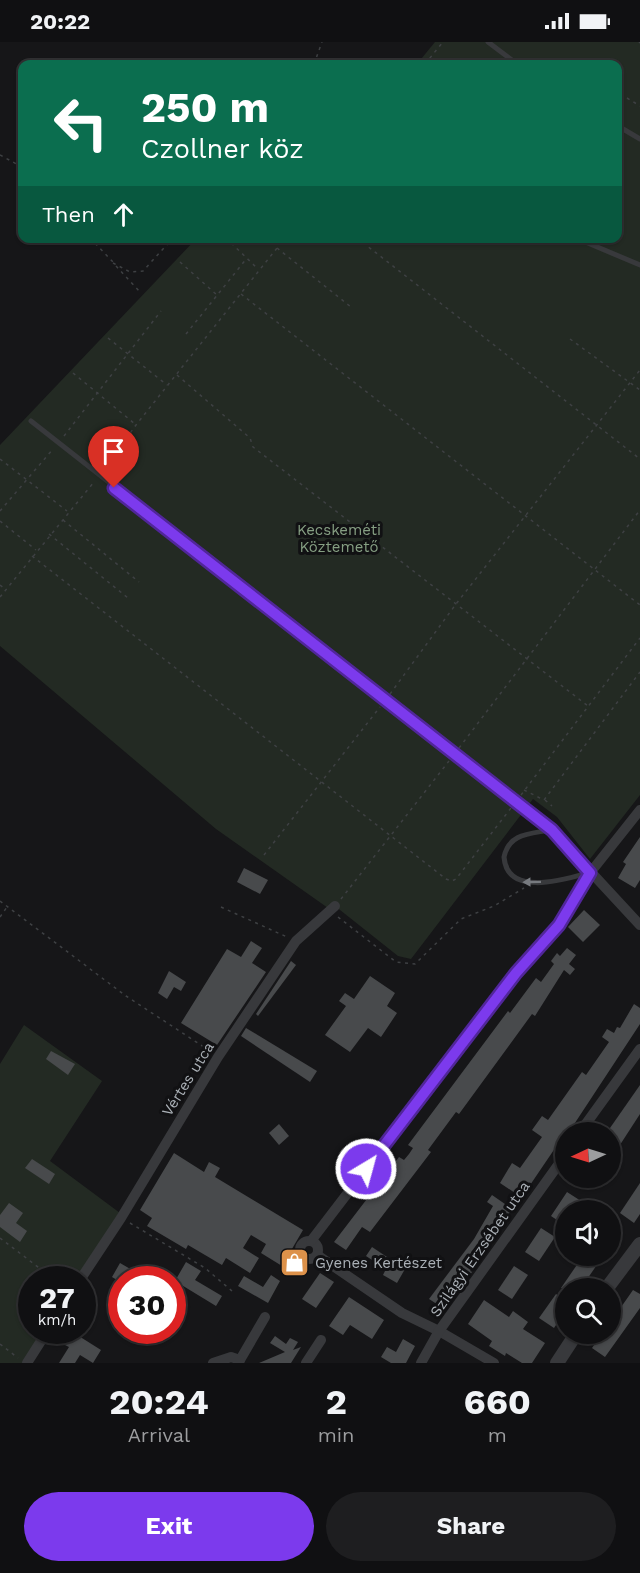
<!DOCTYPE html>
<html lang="en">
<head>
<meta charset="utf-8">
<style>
  body { margin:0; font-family:"Work Sans",sans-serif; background:#1e1e20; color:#f1f3f6; height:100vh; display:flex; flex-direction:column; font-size:22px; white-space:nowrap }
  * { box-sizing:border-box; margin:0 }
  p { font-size:20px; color:#9c9d9f }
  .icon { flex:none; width:33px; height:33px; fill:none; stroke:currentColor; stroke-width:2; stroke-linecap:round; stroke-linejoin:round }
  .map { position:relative; height:1321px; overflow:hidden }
  .panel { display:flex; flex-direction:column; background:#101012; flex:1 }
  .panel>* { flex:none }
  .top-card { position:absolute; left:18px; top:18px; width:604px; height:183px; border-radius:12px; box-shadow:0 2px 4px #0004,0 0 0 2px #303032; background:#0b6e4f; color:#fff; overflow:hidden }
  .needle { width:39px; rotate:266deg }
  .fabs { position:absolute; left:555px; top:1080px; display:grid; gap:12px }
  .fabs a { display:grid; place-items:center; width:66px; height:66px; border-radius:50%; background:#101012; box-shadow:0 2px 4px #0004,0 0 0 2px #303032; font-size:30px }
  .speed { position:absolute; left:18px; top:1224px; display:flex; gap:12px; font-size:30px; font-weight:700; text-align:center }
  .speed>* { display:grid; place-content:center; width:78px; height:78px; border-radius:50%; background:#101012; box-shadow:0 2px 4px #0004,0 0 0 2px #303032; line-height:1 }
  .speed small { font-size:15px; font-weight:400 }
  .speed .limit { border:9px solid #d22; background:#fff; color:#111 }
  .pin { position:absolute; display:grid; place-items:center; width:51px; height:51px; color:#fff; margin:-62px -26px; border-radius:50% 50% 50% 0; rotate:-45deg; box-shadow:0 0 6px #0007 }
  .pin .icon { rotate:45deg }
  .me { position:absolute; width:66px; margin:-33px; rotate:37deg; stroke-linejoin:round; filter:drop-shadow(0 0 4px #0008) }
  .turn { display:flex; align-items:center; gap:21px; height:126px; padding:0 24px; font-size:27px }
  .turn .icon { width:78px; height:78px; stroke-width:2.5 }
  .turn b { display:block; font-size:42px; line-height:51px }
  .then { display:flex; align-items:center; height:57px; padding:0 24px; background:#0003; gap:12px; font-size:22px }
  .eta { display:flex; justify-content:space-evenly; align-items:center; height:102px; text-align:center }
  .eta b { font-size:36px; font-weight:700; line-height:42px }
  .button { display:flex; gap:12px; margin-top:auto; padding:12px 24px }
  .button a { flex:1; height:69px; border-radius:36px; background:#7c3aed; color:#fff; font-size:24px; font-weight:700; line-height:69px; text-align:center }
  .button a+a { background:#1e1e20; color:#f1f3f6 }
  .status { display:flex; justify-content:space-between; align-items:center; height:42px; padding:0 30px; background:#101012; direction:ltr }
  .status svg { height:16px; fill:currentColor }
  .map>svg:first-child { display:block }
</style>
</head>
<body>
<div class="status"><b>20:22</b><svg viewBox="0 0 49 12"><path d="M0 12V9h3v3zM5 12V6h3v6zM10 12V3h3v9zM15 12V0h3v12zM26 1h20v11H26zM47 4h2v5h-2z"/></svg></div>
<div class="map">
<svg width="640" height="1321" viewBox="0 0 640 1321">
  <rect width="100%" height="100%" fill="#161618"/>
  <!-- green -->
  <g fill="#232a23">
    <polygon points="435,0 640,0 640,753 590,817 557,775 533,757 411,917 398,914 335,864 328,866 216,787 0,604 0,403 196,197 618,196 618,22 417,22"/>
    <polygon points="24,983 102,1039 50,1119 120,1171 76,1237 32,1238 32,1288 43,1289 22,1321 0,1321 0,1022"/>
  </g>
  <!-- building -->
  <g fill="#484a4c">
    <polygon points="640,795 640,838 635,846 618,836 626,822 623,820"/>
    <polygon points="244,826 268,838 260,852 237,840"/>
    <polygon points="584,868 600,883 583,900 568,885"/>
    <polygon points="251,899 262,906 252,921 266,930 217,1003 181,981 227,907 241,915"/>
    <polygon points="567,906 576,913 569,922 575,927 570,933 564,928 535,974 532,972 459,1072 456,1070 428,1108 431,1110 370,1190 362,1185 346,1208 334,1200 399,1115 404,1118 409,1112 413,1106 408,1103 508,969 510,971 536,936 541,940 554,922 551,919 557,911 560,914"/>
    <polygon points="291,919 296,923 258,974 256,972"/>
    <polygon points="169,929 186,940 181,949 174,945 167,957 158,951"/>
    <polygon points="370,934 395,951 387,964 397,971 381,995 368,986 350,1010 325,993 346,964 339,959 345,951 354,957"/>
    <polygon points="634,962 640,966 640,982 569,1090 566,1090 524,1152 521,1155 500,1141 512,1121 520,1126 542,1095 532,1088 542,1074 548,1078 582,1030 586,1033 609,1000 602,995 607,987 614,991 617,985 620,986"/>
    <polygon points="246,986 317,1029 310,1040 241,994"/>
    <polygon points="51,1009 75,1022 68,1033 46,1017"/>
    <polygon points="640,1043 640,1072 616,1109 610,1105 610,1086"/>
    <polygon points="279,1082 289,1094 279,1103 269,1091"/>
    <polygon points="174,1111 204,1130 209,1120 220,1126 215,1135 303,1188 282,1224 261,1211 266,1202 251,1193 243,1206 259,1216 250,1231 226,1216 222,1223 188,1203 186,1207 147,1184 152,1176 140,1168"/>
    <polygon points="32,1117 55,1132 49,1142 25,1126"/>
    <polygon points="640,1141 640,1172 634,1181 620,1171"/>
    <polygon points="567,1150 581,1159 575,1168 566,1168 566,1184 551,1174"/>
    <polygon points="492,1153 512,1167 470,1229 472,1230 463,1243 459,1240 443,1266 429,1257 474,1197 493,1164 487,1160"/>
    <polygon points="9,1161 23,1171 16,1181 27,1189 20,1200 0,1185 0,1173"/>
    <polygon points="541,1186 555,1195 539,1219 525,1210"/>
    <polygon points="372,1205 405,1227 397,1241 383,1233 386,1227 366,1214"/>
    <polygon points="583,1214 603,1214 581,1246 561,1246"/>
    <polygon points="186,1220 201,1229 195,1238 222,1254 216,1264 175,1239"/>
    <polygon points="120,1221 139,1232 143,1225 152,1230 148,1238 122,1238 122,1241 112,1235"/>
    <polygon points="514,1224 528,1233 512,1257 498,1248"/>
    <polygon points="320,1231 334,1240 316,1266 302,1257"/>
    <polygon points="271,1233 280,1239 268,1261 238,1244 244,1234 263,1245"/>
    <polygon points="633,1248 640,1252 640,1266 605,1315 592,1306 602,1292 610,1292 610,1281"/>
    <polygon points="556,1252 566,1259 566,1268 554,1286 539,1276"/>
    <polygon points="349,1255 384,1278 372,1297 350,1283 343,1293 329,1284"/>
    <polygon points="484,1258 509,1275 513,1269 528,1280 523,1287 545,1301 532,1321 522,1321 506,1311 505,1314 489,1304 492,1299 468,1282"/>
    <polygon points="74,1291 101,1308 93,1321 80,1313 75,1321 59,1321 69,1305 65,1303"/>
    <polygon points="275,1294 286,1302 290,1296 298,1300 293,1308 301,1305 291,1321 259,1321 285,1310 270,1301"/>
    <polygon points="403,1297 415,1304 406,1321 391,1321 381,1315 387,1305 396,1310"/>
  </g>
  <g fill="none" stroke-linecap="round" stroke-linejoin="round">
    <!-- path -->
    <g stroke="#3e4043" stroke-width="1.5" stroke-dasharray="3 4.5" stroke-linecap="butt">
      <polyline points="639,0 640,1"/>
      <polyline points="314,22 322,0"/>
      <polyline points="425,22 443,0"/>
      <polyline points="598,22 599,22"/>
      <polyline points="627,56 640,64"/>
      <polyline points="0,113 22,125"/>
      <polyline points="90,196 113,220"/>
      <polyline points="226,196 258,227"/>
      <polyline points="357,196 640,417"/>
      <polyline points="277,206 351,265"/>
      <polyline points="180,220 217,253"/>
      <polyline points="113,221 130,230 143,229 173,196"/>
      <polyline points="116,224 140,250"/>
      <polyline points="241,252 640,563"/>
      <polyline points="186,292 247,216"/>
      <polyline points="108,296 167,343"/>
      <polyline points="570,297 640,348"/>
      <polyline points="73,331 135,382"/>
      <polyline points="177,333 250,396 253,405 588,664"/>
      <polyline points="64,394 161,269"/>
      <polyline points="0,417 67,469"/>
      <polyline points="104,427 136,383 285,196"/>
      <polyline points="0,469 53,407"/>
      <polyline points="63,478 139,540"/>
      <polyline points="0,479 36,508"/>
      <polyline points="49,492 128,556"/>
      <polyline points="32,514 446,837 452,839 456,837 511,766"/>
      <polyline points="0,543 5,547"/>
      <polyline points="0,555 94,440"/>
      <polyline points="390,652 456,562 640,328"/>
      <polyline points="459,706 640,468"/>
      <polyline points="524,748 544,758 640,630"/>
      <polyline points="521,753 640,596"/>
      <polyline points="545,758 552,764"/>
      <polyline points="264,813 380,665"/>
      <polyline points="341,857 449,719"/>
      <polyline points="0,859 126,954 210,1009"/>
      <polyline points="221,865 287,895"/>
      <polyline points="0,875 7,865"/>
      <polyline points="338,875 396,920 415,922 461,877 494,864 524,846"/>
      <polyline points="130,1181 205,1226 232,1249"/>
      <polyline points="0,1196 55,1238"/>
      <polyline points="0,1302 18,1316"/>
    </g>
    <!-- service -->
    <g stroke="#38393c" stroke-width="5">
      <polyline points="488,0 517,22"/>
      <polyline points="618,84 640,97"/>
      <polyline points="576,196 640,223"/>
      <polyline points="31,379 526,768"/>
      <path d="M550,788C530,792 509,791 504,815C507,855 563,838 588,831"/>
    </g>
    <!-- minor -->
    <g stroke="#38393c" stroke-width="10">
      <polyline points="526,768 552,788 640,883"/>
      <polyline points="580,1090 640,1007"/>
      <circle cx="309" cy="1208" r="9"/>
      <polyline points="311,1199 516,931 559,883 590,831 640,768"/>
      <polyline points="317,1213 402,1271 439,1289 494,1321"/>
      <polyline points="80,1238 121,1176 218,1015 296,899 335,864"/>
      <polyline points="240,1318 265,1275"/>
      <polyline points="27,1321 48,1288"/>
      <polyline points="213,1321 231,1315 240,1318"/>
      <polyline points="306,1321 321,1298"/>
      <polyline points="421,1321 439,1289 566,1112"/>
    </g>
    <!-- tertiary -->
    <g stroke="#38393c" stroke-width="14">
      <polyline points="607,1246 640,1202"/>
      <polyline points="557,1321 576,1292"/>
    </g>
  </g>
  <!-- one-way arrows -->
  <defs><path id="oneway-solid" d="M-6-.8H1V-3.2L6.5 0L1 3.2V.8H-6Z" transform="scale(1.5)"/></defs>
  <use fill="#777a7f" href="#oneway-solid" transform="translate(532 840) rotate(179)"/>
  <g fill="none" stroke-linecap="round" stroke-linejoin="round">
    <defs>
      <polyline id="route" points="114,446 552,788 590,831 559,883 516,931 366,1127"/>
    </defs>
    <!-- route casing -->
    <use href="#route" stroke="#51269a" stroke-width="15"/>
    <!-- route -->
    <use href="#route" stroke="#7c3aed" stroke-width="10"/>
  </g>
  <!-- icons -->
  <defs>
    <symbol id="shop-square" viewBox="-11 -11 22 22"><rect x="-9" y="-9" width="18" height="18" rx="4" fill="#dc914a" stroke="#111113"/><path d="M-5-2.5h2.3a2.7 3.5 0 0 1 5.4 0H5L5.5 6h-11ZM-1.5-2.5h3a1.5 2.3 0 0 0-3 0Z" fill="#fff"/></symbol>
  </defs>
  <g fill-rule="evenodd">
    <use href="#shop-square" x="278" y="1204" width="33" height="33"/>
  </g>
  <g text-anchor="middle" stroke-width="6" stroke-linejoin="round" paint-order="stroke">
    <!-- park labels -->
    <g font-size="15" fill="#869f83" stroke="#111113">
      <text x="339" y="493">Kecskeméti<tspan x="339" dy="17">Köztemető</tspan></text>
    </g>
    <!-- street labels -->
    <g font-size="15" fill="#aab0b6" stroke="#111113">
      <text transform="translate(188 1037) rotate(-58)" y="5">Vértes utca</text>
      <text transform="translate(480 1207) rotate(-55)" y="5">Szilágyi Erzsébet utca</text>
    </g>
    <!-- poi labels -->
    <g font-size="15" fill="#aab0b6" stroke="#111113" text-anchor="start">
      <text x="315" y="1226">Gyenes Kertészet</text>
    </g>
  </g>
</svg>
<div class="fabs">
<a><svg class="needle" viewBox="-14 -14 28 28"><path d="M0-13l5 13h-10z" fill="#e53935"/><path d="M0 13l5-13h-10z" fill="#9c9d9f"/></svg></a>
<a><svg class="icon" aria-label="sound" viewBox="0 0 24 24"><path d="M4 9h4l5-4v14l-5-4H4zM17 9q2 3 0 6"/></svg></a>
<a><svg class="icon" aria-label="search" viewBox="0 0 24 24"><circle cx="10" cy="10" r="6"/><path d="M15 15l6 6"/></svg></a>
</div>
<div class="speed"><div>27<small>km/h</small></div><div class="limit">30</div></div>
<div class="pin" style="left:114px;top:446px;background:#d93025"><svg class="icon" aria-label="arrive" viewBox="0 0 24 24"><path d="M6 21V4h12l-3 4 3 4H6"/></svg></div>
<svg class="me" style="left:366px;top:1127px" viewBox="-20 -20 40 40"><circle r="17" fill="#7c3aed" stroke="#fff" stroke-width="3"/><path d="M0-11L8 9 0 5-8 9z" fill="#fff"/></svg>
<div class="top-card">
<div class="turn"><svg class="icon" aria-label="left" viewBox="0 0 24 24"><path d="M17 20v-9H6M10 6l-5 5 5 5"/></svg><div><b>250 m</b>Czollner köz</div></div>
<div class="then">Then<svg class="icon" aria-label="ahead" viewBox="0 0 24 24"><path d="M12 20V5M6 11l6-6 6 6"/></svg></div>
</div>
</div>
<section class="panel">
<div class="eta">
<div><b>20:24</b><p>Arrival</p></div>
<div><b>2</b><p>min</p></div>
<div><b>660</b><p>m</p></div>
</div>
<div class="button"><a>Exit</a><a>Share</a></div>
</section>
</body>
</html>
